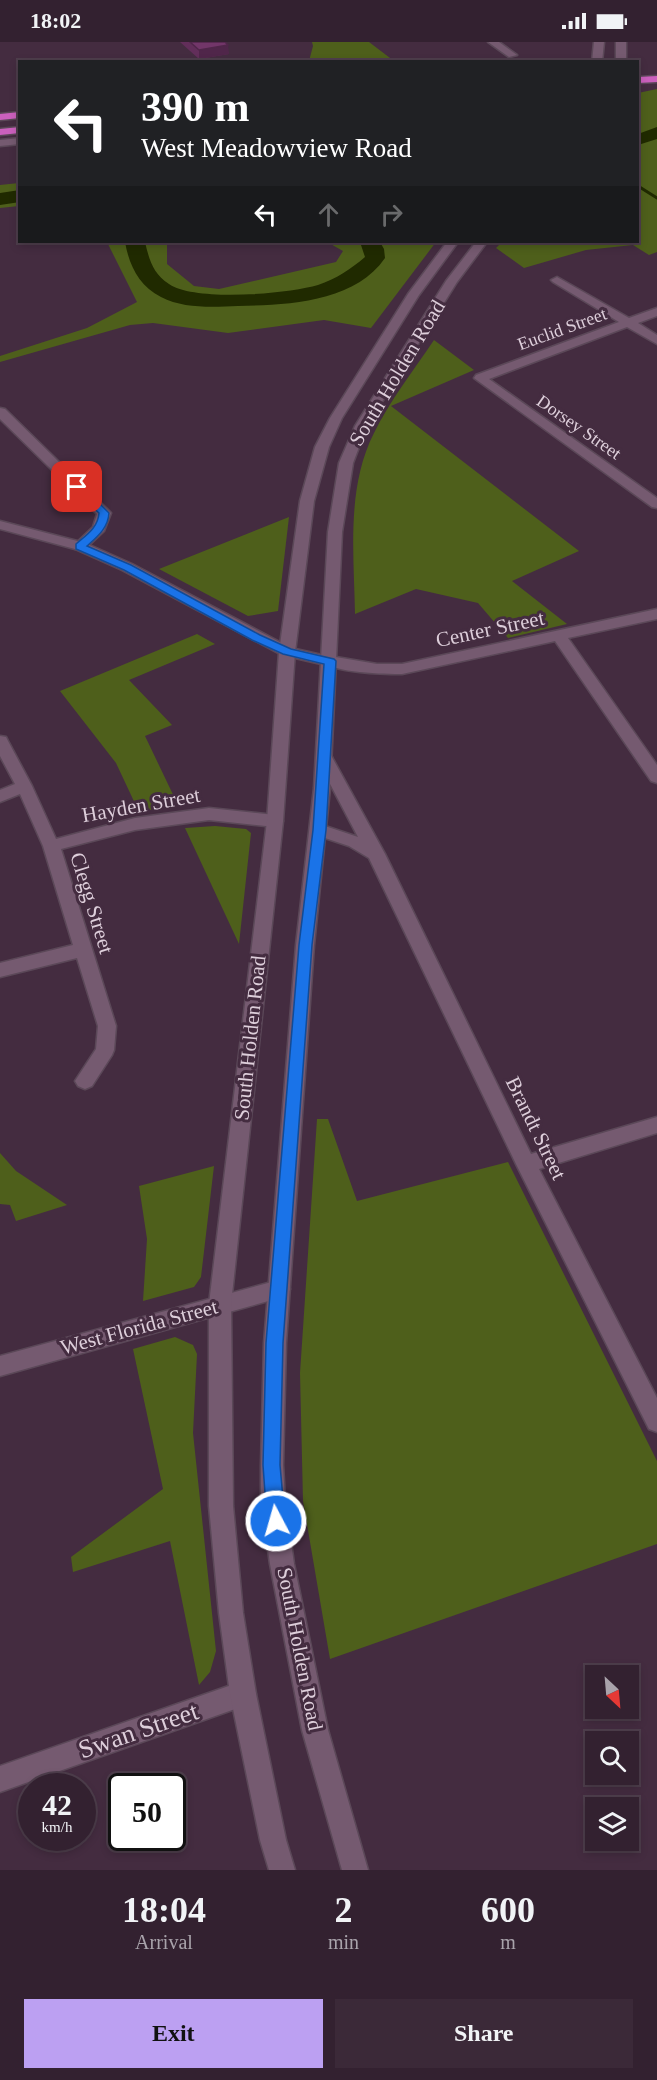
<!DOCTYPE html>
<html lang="en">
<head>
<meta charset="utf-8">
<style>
  body { margin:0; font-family:"Times New Roman",serif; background:#3b2938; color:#f1f3f6; height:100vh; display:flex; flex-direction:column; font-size:22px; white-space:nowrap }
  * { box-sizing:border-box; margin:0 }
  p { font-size:20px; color:#a9a3ab }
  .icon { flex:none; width:33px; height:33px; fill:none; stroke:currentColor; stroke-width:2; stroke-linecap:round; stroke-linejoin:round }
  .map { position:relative; height:1828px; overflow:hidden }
  .sheet { display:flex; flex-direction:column; background:#332130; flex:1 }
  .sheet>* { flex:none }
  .guide { position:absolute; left:18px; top:18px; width:621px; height:183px; border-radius:0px; box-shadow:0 3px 9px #0003,0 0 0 2px #4e3e4c; background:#202124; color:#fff; overflow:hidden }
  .needle { width:39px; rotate:154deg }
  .controls { position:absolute; left:585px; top:1623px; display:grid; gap:12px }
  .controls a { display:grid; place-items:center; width:54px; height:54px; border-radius:0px; background:#332130; box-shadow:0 3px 9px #0003,0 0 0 2px #4e3e4c; font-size:30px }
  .speed { position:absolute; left:18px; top:1731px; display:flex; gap:12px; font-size:30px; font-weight:700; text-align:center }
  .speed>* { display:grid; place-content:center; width:78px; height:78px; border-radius:50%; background:#332130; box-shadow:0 3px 9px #0003,0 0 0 2px #4e3e4c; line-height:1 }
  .speed small { font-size:15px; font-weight:400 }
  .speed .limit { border:3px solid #111; border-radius:9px; background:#fff; color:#111 }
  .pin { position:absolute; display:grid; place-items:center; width:51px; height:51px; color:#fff; margin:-26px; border-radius:12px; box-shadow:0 3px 9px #0006 }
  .me { position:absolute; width:66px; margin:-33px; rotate:354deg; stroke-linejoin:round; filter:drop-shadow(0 0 4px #0008) }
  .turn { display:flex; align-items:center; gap:21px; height:126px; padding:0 24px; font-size:27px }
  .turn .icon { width:78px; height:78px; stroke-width:2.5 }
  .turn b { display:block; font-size:42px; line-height:51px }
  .lanes { display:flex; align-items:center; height:57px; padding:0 24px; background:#0003; justify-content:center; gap:30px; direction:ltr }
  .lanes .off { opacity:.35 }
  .eta { display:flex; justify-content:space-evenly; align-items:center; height:102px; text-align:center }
  .eta b { font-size:36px; font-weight:700; line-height:42px }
  .cta { display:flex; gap:12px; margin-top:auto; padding:12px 24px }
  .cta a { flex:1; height:69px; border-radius:0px; background:#bca0f2; color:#111; font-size:24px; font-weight:700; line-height:69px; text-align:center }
  .cta a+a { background:#3b2938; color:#f1f3f6 }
  .status { display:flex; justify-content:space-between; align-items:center; height:42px; padding:0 30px; background:#332130; direction:ltr }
  .status svg { height:16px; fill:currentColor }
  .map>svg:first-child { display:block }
</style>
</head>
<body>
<div class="status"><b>18:02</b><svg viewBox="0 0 49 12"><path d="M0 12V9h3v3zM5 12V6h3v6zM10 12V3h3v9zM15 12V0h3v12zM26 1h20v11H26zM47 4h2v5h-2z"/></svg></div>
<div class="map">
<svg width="657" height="1828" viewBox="0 0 657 1828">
  <rect width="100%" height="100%" fill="#442c40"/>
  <!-- green -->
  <g fill="#4e5f1b">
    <polygon points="312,0 369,0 394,19 309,19 313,4"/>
    <polygon points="657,47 657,210 649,213 633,203 586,208 524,226 496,206 502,200 638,200 638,51"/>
    <polygon points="19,141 19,164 0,166 0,143"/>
    <polygon points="107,200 167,200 167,222 194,244 219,247 336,220 343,209 327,200 436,200 371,286 324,278 228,291 153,281 130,283 0,320 0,314 87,286 137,260"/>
    <path d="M434,298L474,328L391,364L579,509L512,539L567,582L508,596L478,561L416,547L355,572C354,512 346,446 374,391C390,358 414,328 434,298Z"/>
    <polygon points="289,475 278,569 248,574 159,527"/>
    <polygon points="197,592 215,602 129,638 172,683 145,694 178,763 139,770 116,721 60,649"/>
    <polygon points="215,784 246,787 251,791 239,902 185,786"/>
    <polygon points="317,1077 328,1077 357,1159 508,1120 657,1419 657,1502 330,1617 303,1459 300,1331"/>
    <polygon points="0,1111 16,1129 67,1163 16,1179 10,1163 0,1162"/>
    <polygon points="214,1124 201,1235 194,1245 143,1259 147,1197 139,1144"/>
    <polygon points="175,1295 193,1303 197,1312 193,1391 216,1609 210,1630 199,1643 170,1499 73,1530 71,1515 163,1447 133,1307"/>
  </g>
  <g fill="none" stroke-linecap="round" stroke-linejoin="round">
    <!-- stream -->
    <polyline stroke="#202a00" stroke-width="3" points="638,144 657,156"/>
    <!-- river -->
    <g fill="#202a00" fill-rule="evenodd">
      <polygon points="657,85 657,97 638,103 638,92"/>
      <polygon points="20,148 20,160 0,163 0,151"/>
      <path d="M125,200H145C149,217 153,232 169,242C195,260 287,252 318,243C336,237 351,227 365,215L360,200H380L384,207L385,216C354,261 286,263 238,264C213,265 184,267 161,255C139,244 129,223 125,200Z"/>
    </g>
    <defs>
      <g id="minor">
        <polygon points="488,0 499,0 517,13 509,15"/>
        <polygon points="20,96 20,102 0,104 0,98"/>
        <polygon points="557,235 629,276 657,266 657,274 638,281 657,293 657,302 627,285 489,337 657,456 657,466 652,465 474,336 476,333 619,280 553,240 551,238"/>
        <polygon points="0,366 5,367 111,471 104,489 85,507 75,507 73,504 93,485 97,472 0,377"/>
        <path d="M657,567V577L568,596L657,723V741L651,739L555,599L402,632C386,632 332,631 322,619L330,614L377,622H402Z"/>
        <polygon points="0,694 6,695 8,699 32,744 56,797 135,776 209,766 275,773 281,775 283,779 281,783 275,785 209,778 135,788 61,807 116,984 114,1008 112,1013 92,1044 85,1047 78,1044 75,1039 96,1007 98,984 77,916 0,935 0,921 73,903 43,804 20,752 0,760 0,748 15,742 0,714"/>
        <polygon points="325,712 331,713 333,717 385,812 531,1112 657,1075 657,1091 539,1127 657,1356 657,1390 649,1387 516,1122 369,816 349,804 313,792 311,788 313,784 319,782 358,795 317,717 319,713"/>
        <polygon points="243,1639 252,1643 256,1652 252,1661 0,1750 0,1724"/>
      </g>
      <g id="tertiary">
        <polygon points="0,479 85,501 132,522 291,606 335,616 338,619 330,624 282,613 122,528 75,507 0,487"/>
        <polygon points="279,1238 287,1240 290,1247 287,1254 279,1256 0,1334 0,1314"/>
      </g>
      <g id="secondary">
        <polygon points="594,0 604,0 602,20 592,20"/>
        <rect x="616" y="0" width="10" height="20"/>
        <polygon points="447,200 458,200 419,253 342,376 329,405 314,459 295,610 283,779 231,1262 233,1464 243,1571 256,1652 286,1798 295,1828 269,1828 260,1798 230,1652 219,1571 209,1464 209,1262 267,779 279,610 300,459 315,405 330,376 408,252"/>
        <polygon points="476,200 487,200 457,240 367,384 353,421 342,490 330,746 314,903 286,1301 283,1423 285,1458 294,1522 328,1688 368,1828 342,1828 302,1688 270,1522 261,1458 261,1423 264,1301 296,903 314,746 328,490 339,421 355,384 446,239"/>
      </g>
      <g id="motorway">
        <polygon points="657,34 657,40 638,41 638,35"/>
        <polygon points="20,70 20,76 0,78 0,72"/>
        <polygon points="20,85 20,91 0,93 0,87"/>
      </g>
    </defs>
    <!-- minor casing -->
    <use href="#minor" stroke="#5b4858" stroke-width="3"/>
    <!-- tertiary casing -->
    <use href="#tertiary" stroke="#5b4858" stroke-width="3"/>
    <!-- secondary casing -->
    <use href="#secondary" stroke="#5b4858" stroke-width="3"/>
    <!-- motorway casing -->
    <use href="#motorway" stroke="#5b4858" stroke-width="3"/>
    <!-- minor -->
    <use href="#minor" fill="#755a70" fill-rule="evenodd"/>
    <!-- tertiary -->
    <use href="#tertiary" fill="#755a70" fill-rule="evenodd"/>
    <!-- secondary -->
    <use href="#secondary" fill="#755a70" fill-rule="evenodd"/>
    <!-- motorway -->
    <use href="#motorway" fill="#cb60bd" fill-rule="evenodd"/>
  </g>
  <!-- wall -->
  <polygon fill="#622e5a" points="180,0 225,0 229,12 199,17"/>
  <!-- shaded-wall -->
  <polygon fill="#50264a" points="228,3 229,12 199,17 199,8"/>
  <!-- building -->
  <polygon fill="#723669" stroke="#50264a" stroke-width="1.5" points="190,0 225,0 228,3 199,8"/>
  <!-- route -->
  <path fill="#1a73e8" stroke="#114b97" stroke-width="1.5" d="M73,443H81L109,471C108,486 98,494 87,504L131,523L260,593L291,607L334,617L336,619L326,788L312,903L283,1301L280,1423L285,1479L283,1485L276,1488L270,1485L267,1479L263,1423L266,1301L299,903L313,788L324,622L283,612L252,598L124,528L76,507V502C86,493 98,486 99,471L73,447Z"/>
  <g text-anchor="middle" stroke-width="6" stroke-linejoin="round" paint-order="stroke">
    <!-- far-street labels -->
    <g font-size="18" fill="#ddceda" stroke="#442c40">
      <text transform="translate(562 287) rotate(-20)" y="6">Euclid Street</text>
      <text transform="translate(579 385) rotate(35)" y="6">Dorsey Street</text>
    </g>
    <!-- street labels -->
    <g font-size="21" fill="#ddceda" stroke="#442c40">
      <text transform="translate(397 331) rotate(-59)" y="7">South Holden Road</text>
      <text transform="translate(490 587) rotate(-12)" y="7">Center Street</text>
      <text transform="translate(141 763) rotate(-10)" y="7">Hayden Street</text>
      <text transform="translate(92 861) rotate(73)" y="7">Clegg Street</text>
      <text transform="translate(250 996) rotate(-84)" y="7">South Holden Road</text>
      <text transform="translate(536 1086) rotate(64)" y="7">Brandt Street</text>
      <text transform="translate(139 1285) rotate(-15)" y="7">West Florida Street</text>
      <text transform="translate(300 1607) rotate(79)" y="7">South Holden Road</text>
    </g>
    <!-- near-street labels -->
    <g font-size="26" fill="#ddceda" stroke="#442c40">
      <text transform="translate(138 1688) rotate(-19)" y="9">Swan Street</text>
    </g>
  </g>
</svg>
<div class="controls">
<a><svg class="needle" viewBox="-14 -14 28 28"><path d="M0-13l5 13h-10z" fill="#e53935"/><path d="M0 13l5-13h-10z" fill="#a9a3ab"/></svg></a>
<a><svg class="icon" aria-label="search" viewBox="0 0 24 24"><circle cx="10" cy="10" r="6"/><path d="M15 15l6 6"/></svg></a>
<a><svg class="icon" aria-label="layers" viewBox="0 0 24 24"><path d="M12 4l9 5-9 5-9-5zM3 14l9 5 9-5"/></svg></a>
</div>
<div class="speed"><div>42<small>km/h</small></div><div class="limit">50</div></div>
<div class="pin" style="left:77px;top:445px;background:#d93025"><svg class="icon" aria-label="arrive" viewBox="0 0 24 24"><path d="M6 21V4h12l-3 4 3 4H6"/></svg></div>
<svg class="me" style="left:276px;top:1479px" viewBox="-20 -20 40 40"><circle r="17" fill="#1a73e8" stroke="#fff" stroke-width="3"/><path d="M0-11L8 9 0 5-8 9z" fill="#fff"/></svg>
<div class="guide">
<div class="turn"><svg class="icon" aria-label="left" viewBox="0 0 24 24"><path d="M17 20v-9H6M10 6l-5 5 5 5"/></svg><div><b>390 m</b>West Meadowview Road</div></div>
<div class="lanes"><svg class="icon" aria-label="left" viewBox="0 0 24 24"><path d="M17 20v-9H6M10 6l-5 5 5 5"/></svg><svg class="icon off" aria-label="ahead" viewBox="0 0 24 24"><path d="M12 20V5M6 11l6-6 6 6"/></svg><svg class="icon off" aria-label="right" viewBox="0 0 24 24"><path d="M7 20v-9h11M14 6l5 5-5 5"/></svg></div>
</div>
</div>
<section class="sheet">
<div class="eta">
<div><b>18:04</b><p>Arrival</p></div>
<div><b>2</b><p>min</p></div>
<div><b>600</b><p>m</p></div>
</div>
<div class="cta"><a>Exit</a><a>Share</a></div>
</section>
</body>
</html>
